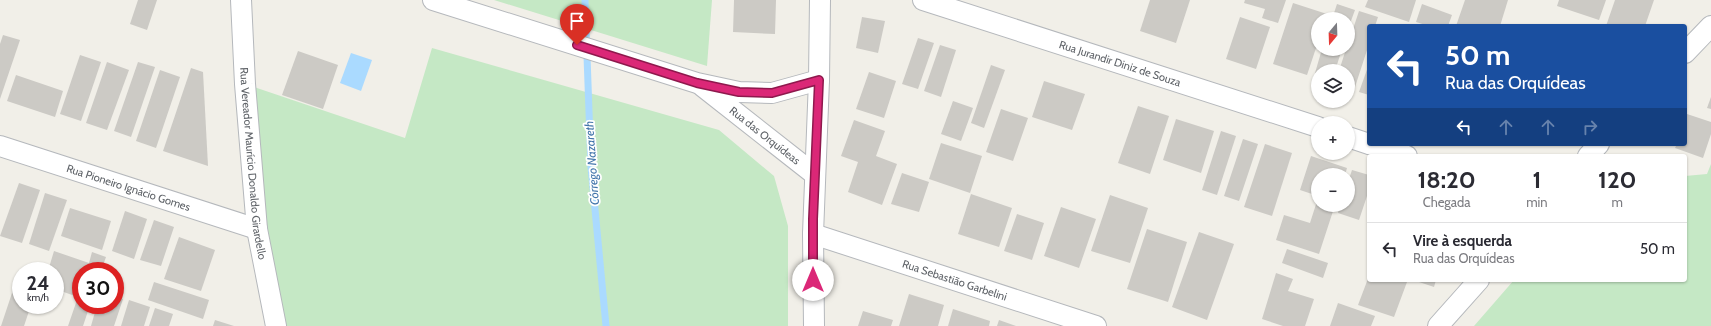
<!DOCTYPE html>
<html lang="pt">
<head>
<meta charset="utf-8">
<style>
  body { margin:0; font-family:Cabin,sans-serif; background:#f2f2f3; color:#2b2b33; height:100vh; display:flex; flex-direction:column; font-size:15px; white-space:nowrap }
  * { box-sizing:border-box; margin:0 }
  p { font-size:13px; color:#7c7c81 }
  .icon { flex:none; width:22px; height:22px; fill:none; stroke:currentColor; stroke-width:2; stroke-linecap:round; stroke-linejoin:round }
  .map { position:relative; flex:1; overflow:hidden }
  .side { position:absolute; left:1367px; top:154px; width:320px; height:128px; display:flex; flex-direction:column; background:#fff; border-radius:4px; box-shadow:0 1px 3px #0004 }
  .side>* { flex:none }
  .hud { position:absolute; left:1367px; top:24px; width:320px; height:122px; border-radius:4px; box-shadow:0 1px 3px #0004; background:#1a4fa0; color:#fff; overflow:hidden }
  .needle { width:26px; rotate:199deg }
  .tools { position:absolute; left:1311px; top:12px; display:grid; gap:8px }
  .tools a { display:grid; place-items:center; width:44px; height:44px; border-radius:50%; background:#fff; box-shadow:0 1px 3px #0004; font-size:20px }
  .speed { position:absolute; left:12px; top:262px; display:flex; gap:8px; font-size:20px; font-weight:700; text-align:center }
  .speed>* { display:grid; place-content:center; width:52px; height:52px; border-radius:50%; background:#fff; box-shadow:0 1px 3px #0004; line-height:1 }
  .speed small { font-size:10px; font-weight:400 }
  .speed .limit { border:6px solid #d22; background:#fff; color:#111 }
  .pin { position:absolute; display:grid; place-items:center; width:34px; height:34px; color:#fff; margin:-41px -17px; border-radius:50% 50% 50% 0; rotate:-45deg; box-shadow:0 0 4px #0007 }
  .pin .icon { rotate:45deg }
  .me { position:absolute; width:44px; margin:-22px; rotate:0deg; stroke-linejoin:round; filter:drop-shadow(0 0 3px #0008) }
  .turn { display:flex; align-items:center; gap:14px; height:84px; padding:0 12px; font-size:18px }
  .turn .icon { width:52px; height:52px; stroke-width:2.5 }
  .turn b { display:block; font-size:28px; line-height:34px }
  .lanes { display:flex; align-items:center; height:38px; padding:0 12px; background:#0003; justify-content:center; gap:20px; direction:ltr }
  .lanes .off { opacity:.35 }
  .eta { display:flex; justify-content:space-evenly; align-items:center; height:68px; text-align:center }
  .eta b { font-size:24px; font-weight:800; line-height:28px }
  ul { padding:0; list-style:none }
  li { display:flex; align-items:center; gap:12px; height:52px; padding:0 12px; border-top:1px solid #e1e1e2 }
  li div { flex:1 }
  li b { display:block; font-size:15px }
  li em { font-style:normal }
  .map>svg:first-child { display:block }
</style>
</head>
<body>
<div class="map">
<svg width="1711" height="326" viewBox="0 0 1711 326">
  <rect width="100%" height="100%" fill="#f1efe8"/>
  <!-- green -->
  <g fill="#c5e8c5">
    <polygon points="494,0 712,0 707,66"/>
    <polygon points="432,48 719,130 774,176 788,226 788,326 276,326 245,84 405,138"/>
    <polygon points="1711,164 1711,326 1474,326 1514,280 1685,280 1685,176 1707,174"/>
  </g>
  <!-- water -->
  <polygon fill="#aadaff" points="351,53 372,60 361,91 340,83"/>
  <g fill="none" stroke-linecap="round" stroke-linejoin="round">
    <!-- stream -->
    <polyline stroke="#aadaff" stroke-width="7" points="585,0 591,167 606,326"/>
  </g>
  <!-- building -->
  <g fill="#cccac5">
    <polygon points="138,0 157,0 147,30 130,24"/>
    <polygon points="734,0 776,0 775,34 733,32"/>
    <polygon points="1150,0 1190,0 1176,43 1140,31"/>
    <polygon points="1245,0 1286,0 1278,23 1262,18 1265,9 1244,3"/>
    <polygon points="1368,0 1416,0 1409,22 1365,7"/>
    <polygon points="1465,0 1508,0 1500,26 1456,26"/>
    <polygon points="1559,0 1606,0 1599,20 1557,6"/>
    <polygon points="1615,0 1654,0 1645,26 1606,26"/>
    <polygon points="1293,3 1327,14 1326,19 1318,19 1318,42 1307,75 1273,64"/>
    <polygon points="1337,4 1355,10 1348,29 1348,19 1332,19"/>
    <polygon points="1422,4 1452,15 1448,26 1429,26 1416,22"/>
    <polygon points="1359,11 1378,17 1375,26 1369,26 1369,44 1355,87 1348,84 1348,71 1339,71 1346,49 1348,49 1348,44"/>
    <polygon points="862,17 885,21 878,53 856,48"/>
    <polygon points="1240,17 1270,27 1256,69 1226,59"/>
    <polygon points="3,35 20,40 0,99 0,44"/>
    <polygon points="918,38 934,43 918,89 902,84"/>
    <polygon points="940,45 956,50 941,97 924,91"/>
    <polygon points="1322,49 1342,49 1335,71 1318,71 1318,74 1315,73"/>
    <polygon points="298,51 338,65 323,109 282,95"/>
    <polygon points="80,55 101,62 81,121 60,114"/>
    <polygon points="107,62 129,70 107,130 86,123"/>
    <polygon points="138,62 155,67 131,137 114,131"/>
    <polygon points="1369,64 1369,95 1359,92"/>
    <polygon points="991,65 1005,70 984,128 971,123"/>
    <polygon points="191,68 203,72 208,166 163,151"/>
    <polygon points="160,70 180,77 156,148 136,141"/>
    <polygon points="869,72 896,81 884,118 856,109"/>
    <polygon points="16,75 63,91 55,117 7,101"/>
    <polygon points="1044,81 1085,94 1072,130 1032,117"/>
    <polygon points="1711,97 1711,109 1707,108"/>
    <polygon points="953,101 973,108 961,141 941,134"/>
    <polygon points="1138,106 1169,116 1150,174 1118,163"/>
    <polygon points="1001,109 1028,118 1013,161 986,152"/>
    <polygon points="1687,114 1711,122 1711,134 1703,158 1675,148 1677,144 1685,144 1685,120"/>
    <polygon points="1176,119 1214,131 1201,173 1163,160"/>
    <polygon points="854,120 885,131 876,156 897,164 882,205 848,192 858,162 841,156"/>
    <polygon points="1221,131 1236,136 1217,195 1202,190"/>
    <polygon points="1243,139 1258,144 1239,201 1224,196"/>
    <polygon points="941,143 982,156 970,193 929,179"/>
    <polygon points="1265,144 1292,153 1272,216 1244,207"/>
    <polygon points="1311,156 1347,168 1345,175 1318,175 1318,196 1300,190"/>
    <polygon points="1352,170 1369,175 1369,197 1367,196 1359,220 1338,213 1340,205 1348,205 1348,182"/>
    <polygon points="902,173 929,182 919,212 891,204"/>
    <polygon points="19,183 40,190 22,243 0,236"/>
    <polygon points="45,193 67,200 49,251 29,244"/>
    <polygon points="971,194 1012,208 999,247 958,234"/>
    <polygon points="1110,195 1148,208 1130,263 1091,251"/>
    <polygon points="1318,198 1318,205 1335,205 1319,254 1276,240 1284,215 1310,223"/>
    <polygon points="1061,207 1096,219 1079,268 1044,256"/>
    <polygon points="70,208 111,221 102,250 61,236"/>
    <polygon points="125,211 147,219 134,259 112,251"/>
    <polygon points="1017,214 1044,223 1032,260 1004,251"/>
    <polygon points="154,220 174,227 161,266 140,260"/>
    <polygon points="1147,229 1187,242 1168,302 1127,289"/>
    <polygon points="1199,232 1234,244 1207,320 1172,307"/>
    <polygon points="179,237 215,250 201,291 164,279"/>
    <polygon points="1287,249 1328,263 1323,278 1282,263"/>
    <polygon points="54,251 89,263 92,252 106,257 101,271 81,271 81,305 90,305 83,326 68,326 78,297 55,289 55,271 48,271"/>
    <polygon points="1276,273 1293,279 1288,291 1314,299 1305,326 1283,326 1262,319"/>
    <polygon points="18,275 21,276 21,305 31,305 24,326 1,326"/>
    <polygon points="1369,276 1369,280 1402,280 1407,282 1394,317 1358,305"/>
    <polygon points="1413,280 1436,280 1434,287"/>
    <polygon points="154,282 209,300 203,319 148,300"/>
    <polygon points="909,294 944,305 938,326 899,326"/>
    <polygon points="115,296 123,299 114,326 91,326 97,305 115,305"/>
    <polygon points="129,300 150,307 144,326 121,326"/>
    <polygon points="1338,303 1375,316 1371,326 1330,326"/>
    <polygon points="155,308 173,314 169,326 149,326"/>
    <polygon points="953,309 990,321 989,326 948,326"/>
    <polygon points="863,311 893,320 891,326 858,326"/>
    <polygon points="215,320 234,326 213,326"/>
    <polygon points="999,320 1016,326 997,326"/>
  </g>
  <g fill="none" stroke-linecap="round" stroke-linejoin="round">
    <defs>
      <g id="minor">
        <path id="s1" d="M241,0L245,84L257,229L276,326"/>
        <polyline points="433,0 697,83 739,92 772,93 819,80"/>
        <path id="s2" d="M923,0L1318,127"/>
        <polyline points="1685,53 1711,26"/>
        <path id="s3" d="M702,86L814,174"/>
        <polyline points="1348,137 1369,144"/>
        <polyline points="1370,144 1407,156"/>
        <path id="s4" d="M0,146L257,229"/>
        <polyline points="1588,156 1599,144"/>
        <path id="s5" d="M813,234L1096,326"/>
        <polyline points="814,326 813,234 819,80 820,0"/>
        <polyline points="1438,326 1479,280"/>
      </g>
    </defs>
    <!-- minor casing -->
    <use href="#minor" stroke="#b5b8bc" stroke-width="22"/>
    <!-- minor -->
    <use href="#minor" stroke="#fff" stroke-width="20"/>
  </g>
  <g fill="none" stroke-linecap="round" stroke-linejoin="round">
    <defs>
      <polyline id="route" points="577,45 697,83 739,92 772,93 819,80 813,219 813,280"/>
    </defs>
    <!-- route casing -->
    <use href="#route" stroke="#8e194d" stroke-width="10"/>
    <!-- route -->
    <use href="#route" stroke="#db2777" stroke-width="7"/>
  </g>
  <g text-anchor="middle" stroke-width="3.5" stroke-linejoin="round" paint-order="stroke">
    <!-- street labels -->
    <g font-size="11" fill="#5f6368" stroke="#fff">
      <text dy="4" stroke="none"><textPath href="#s2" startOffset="207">Rua Jurandir Diniz de Souza</textPath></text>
      <text dy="4" stroke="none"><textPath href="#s3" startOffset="80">Rua das Orquídeas</textPath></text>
      <text dy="4" stroke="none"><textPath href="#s1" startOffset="164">Rua Vereador Maurício Donaldo Girardello</textPath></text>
      <text dy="4" stroke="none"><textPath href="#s4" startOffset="135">Rua Pioneiro Ignácio Gomes</textPath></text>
      <text dy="4" stroke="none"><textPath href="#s5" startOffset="149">Rua Sebastião Garbelini</textPath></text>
    </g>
    <!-- water labels -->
    <g font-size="12" font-style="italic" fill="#4174aa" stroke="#fff">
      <text transform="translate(592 163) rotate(-94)" y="4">Córrego Nazareth</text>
    </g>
  </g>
</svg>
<div class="tools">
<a><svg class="needle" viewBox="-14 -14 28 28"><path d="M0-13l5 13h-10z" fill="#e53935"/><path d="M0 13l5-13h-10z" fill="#7c7c81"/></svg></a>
<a><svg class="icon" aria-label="layers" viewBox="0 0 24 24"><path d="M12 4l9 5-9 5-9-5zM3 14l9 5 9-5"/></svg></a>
<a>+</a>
<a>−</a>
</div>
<div class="speed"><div>24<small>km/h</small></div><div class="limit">30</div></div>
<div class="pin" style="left:577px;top:45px;background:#d93025"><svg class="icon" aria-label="arrive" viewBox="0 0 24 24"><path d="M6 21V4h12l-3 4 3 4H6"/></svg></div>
<svg class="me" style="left:813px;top:280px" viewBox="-20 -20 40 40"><circle r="19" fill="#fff"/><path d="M0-13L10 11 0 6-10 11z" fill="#db2777"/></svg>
<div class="hud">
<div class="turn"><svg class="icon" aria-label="left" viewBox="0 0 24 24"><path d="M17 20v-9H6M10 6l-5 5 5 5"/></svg><div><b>50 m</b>Rua das Orquídeas</div></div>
<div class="lanes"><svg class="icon" aria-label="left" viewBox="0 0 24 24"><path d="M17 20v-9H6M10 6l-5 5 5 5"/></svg><svg class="icon off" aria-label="ahead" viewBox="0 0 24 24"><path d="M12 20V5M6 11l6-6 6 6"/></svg><svg class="icon off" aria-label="ahead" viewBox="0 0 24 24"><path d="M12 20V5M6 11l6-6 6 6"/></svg><svg class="icon off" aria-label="right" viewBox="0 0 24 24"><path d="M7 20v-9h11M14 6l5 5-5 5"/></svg></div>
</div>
<section class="side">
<div class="eta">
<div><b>18:20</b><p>Chegada</p></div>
<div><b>1</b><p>min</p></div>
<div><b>120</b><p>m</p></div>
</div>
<ul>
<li><svg class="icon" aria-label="left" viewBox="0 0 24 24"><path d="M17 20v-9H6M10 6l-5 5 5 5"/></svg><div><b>Vire à esquerda</b><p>Rua das Orquídeas</p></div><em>50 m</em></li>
</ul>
</section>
</div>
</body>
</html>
